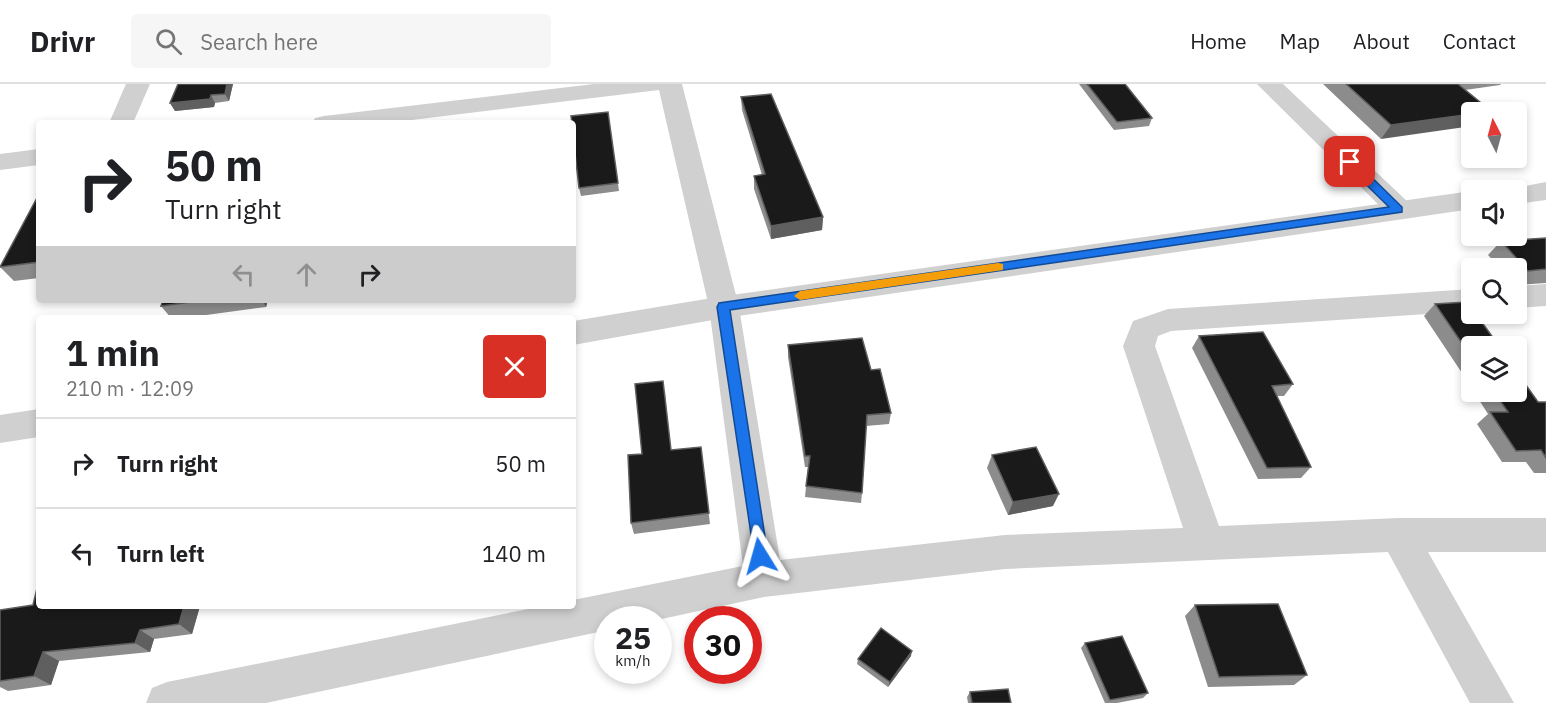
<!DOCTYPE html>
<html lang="en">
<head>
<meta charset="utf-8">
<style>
  body { margin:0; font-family:"IBM Plex Sans",sans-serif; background:#f6f6f6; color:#202124; height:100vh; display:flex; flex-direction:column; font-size:22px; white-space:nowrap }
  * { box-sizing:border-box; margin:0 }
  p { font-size:20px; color:#757577 }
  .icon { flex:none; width:33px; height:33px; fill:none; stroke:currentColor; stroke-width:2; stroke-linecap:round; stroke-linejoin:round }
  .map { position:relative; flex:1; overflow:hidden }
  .sheet { position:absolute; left:36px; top:231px; width:540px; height:294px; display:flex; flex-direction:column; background:#fff; border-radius:6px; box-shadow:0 3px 9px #0003 }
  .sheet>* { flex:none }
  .banner { position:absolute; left:36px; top:36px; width:540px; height:183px; border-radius:6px; box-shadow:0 3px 9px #0003; background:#fff; color:#202124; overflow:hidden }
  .needle { width:39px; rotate:354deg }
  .buttons { position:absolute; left:1461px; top:18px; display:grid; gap:12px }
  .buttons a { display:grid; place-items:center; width:66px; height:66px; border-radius:6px; background:#fff; box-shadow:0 3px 9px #0003; font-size:30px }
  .speed { position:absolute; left:594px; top:522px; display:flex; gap:12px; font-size:30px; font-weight:700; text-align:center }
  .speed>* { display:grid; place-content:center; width:78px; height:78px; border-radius:50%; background:#fff; box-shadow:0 3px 9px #0003; line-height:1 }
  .speed small { font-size:15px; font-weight:400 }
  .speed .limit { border:9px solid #d22; background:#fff; color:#111 }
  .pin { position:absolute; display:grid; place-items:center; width:51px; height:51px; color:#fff; margin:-26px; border-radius:12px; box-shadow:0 3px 9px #0006 }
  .me { position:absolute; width:66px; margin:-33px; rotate:352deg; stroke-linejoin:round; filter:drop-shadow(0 0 4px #0008) }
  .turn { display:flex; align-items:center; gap:21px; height:126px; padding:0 30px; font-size:27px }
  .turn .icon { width:78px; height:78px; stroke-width:2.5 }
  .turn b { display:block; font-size:42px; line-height:51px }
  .lanes { display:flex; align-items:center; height:57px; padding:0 30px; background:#0003; justify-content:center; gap:30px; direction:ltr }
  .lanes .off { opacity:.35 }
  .round { display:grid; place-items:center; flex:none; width:63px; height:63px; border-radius:6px; background:#f6f6f6 }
  .head { display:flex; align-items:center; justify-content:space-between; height:102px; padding:0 30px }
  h1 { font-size:36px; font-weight:700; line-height:45px }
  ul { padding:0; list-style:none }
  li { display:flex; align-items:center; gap:18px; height:90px; padding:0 30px; border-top:2px solid #e0e0e0 }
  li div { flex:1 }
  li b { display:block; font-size:22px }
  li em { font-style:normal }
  header { display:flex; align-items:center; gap:36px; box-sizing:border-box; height:84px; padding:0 30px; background:#fff; border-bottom:2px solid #e0e0e0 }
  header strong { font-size:28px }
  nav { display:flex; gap:33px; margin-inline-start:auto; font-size:21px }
  .search { width:420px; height:54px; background:#f6f6f6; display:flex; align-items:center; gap:15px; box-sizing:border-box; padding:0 21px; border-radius:6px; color:#757577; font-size:22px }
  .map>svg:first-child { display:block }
</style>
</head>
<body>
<header>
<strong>Drivr</strong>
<div class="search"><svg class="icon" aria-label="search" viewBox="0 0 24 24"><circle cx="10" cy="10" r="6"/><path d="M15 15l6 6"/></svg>Search here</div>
<nav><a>Home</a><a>Map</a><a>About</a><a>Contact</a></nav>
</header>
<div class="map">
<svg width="1546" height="619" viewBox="0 0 1546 619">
  <rect width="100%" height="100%" fill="#fff"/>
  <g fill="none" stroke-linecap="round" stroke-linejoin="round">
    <!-- minor -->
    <g fill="#d0d0d0" fill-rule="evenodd">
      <polygon points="126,0 150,0 133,39 109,39"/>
      <polygon points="594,0 682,0 739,223 780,476 1005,451 1183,444 1123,262 1133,237 1168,225 1472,205 1472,227 1171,247 1158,252 1155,262 1219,442 1398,434 1546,434 1546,468 1428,468 1514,619 1470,619 1388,468 1005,485 764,513 657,536 608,536 608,546 266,619 146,619 152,604 167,598 543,522 573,522 573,516 743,482 709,223 659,6 387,39 312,39 315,34 324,32"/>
      <polygon points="1257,0 1283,0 1409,119 1413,125 1409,131 1399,134 1389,131"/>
      <polygon points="39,65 39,81 0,86 0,70"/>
      <polygon points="1546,200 1546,222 1516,224 1516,202"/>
    </g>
    <!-- tertiary -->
    <g fill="#d0d0d0" fill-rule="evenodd">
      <polygon points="1546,98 1546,116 1516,120 1516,106 1505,106"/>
      <polygon points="1472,107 1472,125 724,234 573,261 573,237 724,212"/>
      <polygon points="39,325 39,353 0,359 0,331"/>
    </g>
  </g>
  <!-- wall -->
  <g fill="#8c8c8c">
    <polygon points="178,0 233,0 229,17 215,19 214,23 175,27 170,19"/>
    <polygon points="1079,0 1125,0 1152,34 1149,42 1114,46"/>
    <polygon points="1323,0 1501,0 1500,1 1465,6 1381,55"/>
    <polygon points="741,13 823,133 822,146 771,155 754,105 754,92 762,91 742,26"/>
    <polygon points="608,28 619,107 581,112 579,104"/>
    <polygon points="39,110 39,194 14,197 0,183"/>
    <polygon points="1546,154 1546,199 1516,201 1516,184 1500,184 1488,171 1501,157"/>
    <polygon points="163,216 268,216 266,223 184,234 171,234 161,222"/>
    <polygon points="1435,220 1472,262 1472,304 1424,232"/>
    <polygon points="1199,252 1293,300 1284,312 1277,312 1311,383 1301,394 1258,395 1192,264"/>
    <polygon points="788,261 871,286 891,329 889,340 866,342 862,409 861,419 805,413 808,383 805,383 788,273"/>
    <polygon points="1474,308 1516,308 1538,318 1546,318 1546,389 1534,389 1526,378 1502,378 1477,340 1488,330"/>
    <polygon points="665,309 671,366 701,363 710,440 634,450 631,439 642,370"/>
    <polygon points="992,371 1053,422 1008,431 987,384"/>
    <polygon points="33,521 39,522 200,522 192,550 154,555 150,568 59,577 51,601 8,607 0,603 0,526"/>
    <polygon points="1195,521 1307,591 1294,601 1208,603 1185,532"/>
    <polygon points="1085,559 1148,609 1143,614 1117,619 1105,619 1081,564"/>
    <polygon points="911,572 888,603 857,580 858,575"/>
    <polygon points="970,608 1011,619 968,619 967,613"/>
  </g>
  <!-- shaded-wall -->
  <g fill="#5f5f5f">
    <polygon points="227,0 233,0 229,17 225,10"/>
    <polygon points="211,11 215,19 214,23 175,27 170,19"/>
    <polygon points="1472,30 1472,42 1381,55 1391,41"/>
    <polygon points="823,133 822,146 771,155 771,142"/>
    <polygon points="262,216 268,216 266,223"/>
    <polygon points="1059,410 1053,422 1008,431 1013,418"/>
    <polygon points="184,522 200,522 192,550 179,540"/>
    <polygon points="140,546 154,555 150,568 135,559"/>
    <polygon points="912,567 911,572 888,603 890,598"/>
    <polygon points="43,568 59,577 51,601 34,592"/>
  </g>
  <!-- building -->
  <g fill="#1a1a1a" stroke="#5f5f5f" stroke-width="1.5">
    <polygon points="178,0 227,0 225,10 211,11 210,15 170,19"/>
    <polygon points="1087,0 1125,0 1152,34 1117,38"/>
    <polygon points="1346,0 1458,0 1491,27 1472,28 1472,30 1391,41"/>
    <polygon points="771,10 823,133 771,142 754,92 765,90 741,13"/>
    <polygon points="608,28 618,99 579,104 573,51 573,39 572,39 571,32"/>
    <polygon points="39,110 39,178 0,183"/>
    <polygon points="1546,154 1546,185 1528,187 1501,157"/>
    <polygon points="163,216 205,216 161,222"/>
    <polygon points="1467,218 1472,224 1472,230 1476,230 1499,262 1472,262 1472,274 1435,220"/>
    <polygon points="1263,248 1293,300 1272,302 1311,383 1267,384 1199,252"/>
    <polygon points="862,254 871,286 880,285 891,329 867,331 862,409 806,402 810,372 805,372 788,261"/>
    <polygon points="1516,287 1538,318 1546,318 1546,374 1541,366 1516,367 1490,328 1508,328 1494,308 1516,308"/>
    <polygon points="663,297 671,366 701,363 709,429 631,439 628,371 642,370 635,300"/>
    <polygon points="1036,363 1059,410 1013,418 992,371"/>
    <polygon points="39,496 39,522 184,522 179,540 140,546 135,559 43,568 34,592 0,597 0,526 33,521"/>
    <polygon points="1278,520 1307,591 1219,593 1195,521"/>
    <polygon points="881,544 912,567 890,598 858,575"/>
    <polygon points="1122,552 1148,609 1110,616 1085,559"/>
    <polygon points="1008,605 1011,619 972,619 970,608"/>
  </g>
  <!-- route -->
  <polygon fill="#1a73e8" stroke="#114b97" stroke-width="1.5" points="1346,76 1354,76 1402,123 1402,128 730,226 768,472 766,477 760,479 755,477 717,223 719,219 1389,123 1346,81"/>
  <!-- slow -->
  <polygon fill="#f59e0b" points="998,179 1003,180 1003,186 800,216 794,212 800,207"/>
</svg>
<div class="buttons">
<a><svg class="needle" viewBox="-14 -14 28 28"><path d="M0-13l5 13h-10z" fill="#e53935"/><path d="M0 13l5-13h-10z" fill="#757577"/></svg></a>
<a><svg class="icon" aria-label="sound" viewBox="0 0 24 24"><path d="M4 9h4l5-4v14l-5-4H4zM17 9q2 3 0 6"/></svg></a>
<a><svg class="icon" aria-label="search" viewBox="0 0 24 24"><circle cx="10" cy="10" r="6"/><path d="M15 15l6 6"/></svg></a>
<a><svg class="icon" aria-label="layers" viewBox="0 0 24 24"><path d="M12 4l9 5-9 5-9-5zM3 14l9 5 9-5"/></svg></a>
</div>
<div class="speed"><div>25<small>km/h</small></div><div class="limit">30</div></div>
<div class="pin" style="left:1350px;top:78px;background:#d93025"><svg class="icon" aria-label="arrive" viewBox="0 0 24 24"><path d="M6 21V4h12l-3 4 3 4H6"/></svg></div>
<svg class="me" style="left:760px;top:472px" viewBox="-20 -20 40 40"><path d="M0-17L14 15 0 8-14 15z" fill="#1a73e8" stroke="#fff" stroke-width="4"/></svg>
<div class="banner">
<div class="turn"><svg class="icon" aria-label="right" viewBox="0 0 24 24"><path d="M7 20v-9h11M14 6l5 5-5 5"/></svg><div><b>50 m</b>Turn right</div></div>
<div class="lanes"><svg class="icon off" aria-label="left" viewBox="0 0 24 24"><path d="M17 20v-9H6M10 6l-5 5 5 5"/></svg><svg class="icon off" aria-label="ahead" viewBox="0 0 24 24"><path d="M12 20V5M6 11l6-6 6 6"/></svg><svg class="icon" aria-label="right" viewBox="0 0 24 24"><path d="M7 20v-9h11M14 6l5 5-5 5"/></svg></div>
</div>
<section class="sheet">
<div class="head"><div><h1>1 min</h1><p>210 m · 12:09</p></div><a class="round" style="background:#d93025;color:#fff"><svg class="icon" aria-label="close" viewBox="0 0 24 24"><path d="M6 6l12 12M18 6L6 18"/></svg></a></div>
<ul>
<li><svg class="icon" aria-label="right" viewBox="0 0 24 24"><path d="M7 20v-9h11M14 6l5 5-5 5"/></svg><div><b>Turn right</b></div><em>50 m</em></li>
<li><svg class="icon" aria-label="left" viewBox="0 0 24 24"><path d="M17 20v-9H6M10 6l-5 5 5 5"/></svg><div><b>Turn left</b></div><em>140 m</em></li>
</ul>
</section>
</div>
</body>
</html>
